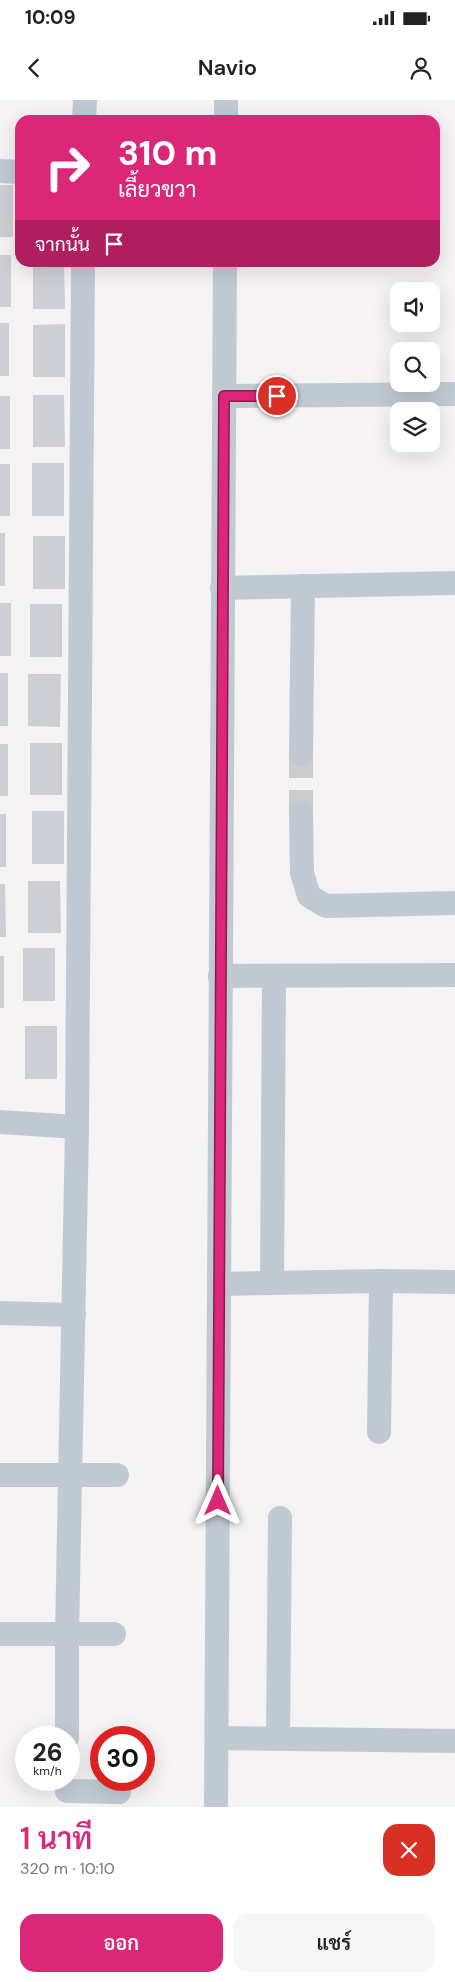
<!DOCTYPE html>
<html lang="th">
<head>
<meta charset="utf-8">
<style>
  body { margin:0; font-family:"DM Sans",Sarabun,sans-serif; background:#f6f6f6; color:#222; height:100vh; display:flex; flex-direction:column; font-size:19px; white-space:nowrap }
  * { box-sizing:border-box; margin:0 }
  p { font-size:16px; color:#767676 }
  .icon { flex:none; width:28px; height:28px; fill:none; stroke:currentColor; stroke-width:2; stroke-linecap:round; stroke-linejoin:round }
  .map { position:relative; height:1707px; overflow:hidden }
  .details { display:flex; flex-direction:column; background:#fff; flex:1 }
  .details>* { flex:none }
  .hud { position:absolute; left:15px; top:15px; width:425px; height:152px; border-radius:15px; box-shadow:0 5px 20px #0002; background:#db2777; color:#fff; overflow:hidden }
  .buttons { position:absolute; left:390px; top:182px; display:grid; gap:10px }
  .buttons a { display:grid; place-items:center; width:50px; height:50px; border-radius:10px; background:#fff; box-shadow:0 5px 20px #0002; font-size:25px }
  .speed { position:absolute; left:15px; top:1626px; display:flex; gap:10px; font-size:25px; font-weight:700; text-align:center }
  .speed>* { display:grid; place-content:center; width:65px; height:65px; border-radius:50%; background:#fff; box-shadow:0 5px 20px #0002; line-height:1 }
  .speed small { font-size:12px; font-weight:400 }
  .speed .limit { border:8px solid #d22; background:#fff; color:#111 }
  .pin { position:absolute; display:grid; place-items:center; width:42px; height:42px; color:#fff; margin:-21px; border:2px solid #fff; border-radius:50%; box-shadow:0 1px 5px #0007 }
  .me { position:absolute; width:55px; margin:-28px; rotate:0deg; stroke-linejoin:round; filter:drop-shadow(0 0 4px #0008) }
  .turn { display:flex; align-items:center; gap:18px; height:105px; padding:0 20px; font-size:22px }
  .turn .icon { width:65px; height:65px; stroke-width:2.5 }
  .turn b { display:block; font-size:35px; line-height:42px }
  .then { display:flex; align-items:center; height:48px; padding:0 20px; background:#0003; gap:10px; font-size:19px }
  .round { display:grid; place-items:center; flex:none; width:52px; height:52px; border-radius:15px; background:#f6f6f6 }
  .summary { display:flex; align-items:center; justify-content:space-between; height:85px; padding:0 20px }
  h1 { font-size:30px; font-weight:600; line-height:38px; color:#db2777 }
  .button { display:flex; gap:10px; margin-top:auto; padding:10px 20px }
  .button a { flex:1; height:58px; border-radius:15px; background:#db2777; color:#fff; font-size:20px; font-weight:600; line-height:58px; text-align:center }
  .button a+a { background:#f6f6f6; color:#222 }
  .status { display:flex; justify-content:space-between; align-items:center; height:35px; padding:0 25px; background:#fff; direction:ltr }
  .status svg { height:14px; fill:currentColor }
  header { display:flex; justify-content:space-between; align-items:center; height:65px; padding:0 20px; background:#fff; font-size:22px; font-weight:600 }
  .map>svg:first-child { display:block }
</style>
</head>
<body>
<div class="status"><b>10:09</b><svg viewBox="0 0 49 12"><path d="M0 12V9h3v3zM5 12V6h3v6zM10 12V3h3v9zM15 12V0h3v12zM26 1h20v11H26zM47 4h2v5h-2z"/></svg></div>
<header><svg class="icon" aria-label="back" viewBox="0 0 24 24"><path d="M15 5l-7 7 7 7"/></svg>Navio<svg class="icon" aria-label="person" viewBox="0 0 24 24"><circle cx="12" cy="8" r="4"/><path d="M4 21q1-7 8-7t8 7"/></svg></header>
<div class="map">
<svg width="455" height="1707" viewBox="0 0 455 1707">
  <rect width="100%" height="100%" fill="#f5f3f3"/>
  <!-- building -->
  <g fill="#cdcfd5">
    <rect x="0" y="85" width="13" height="52"/>
    <rect x="0" y="155" width="11" height="52"/>
    <polygon points="33,162 64,162 65,209 33,209"/>
    <rect x="0" y="223" width="9" height="53"/>
    <polygon points="65,224 65,277 33,277 33,225"/>
    <polygon points="33,295 64,295 65,347 33,347"/>
    <rect x="0" y="296" width="10" height="53"/>
    <rect x="32" y="363" width="32" height="53"/>
    <rect x="0" y="364" width="10" height="52"/>
    <rect x="0" y="433" width="5" height="53"/>
    <rect x="33" y="436" width="32" height="53"/>
    <rect x="0" y="503" width="11" height="53"/>
    <rect x="30" y="504" width="32" height="53"/>
    <rect x="0" y="573" width="8" height="53"/>
    <polygon points="28,574 61,574 60,627 28,626"/>
    <rect x="30" y="643" width="32" height="52"/>
    <rect x="0" y="644" width="8" height="52"/>
    <rect x="32" y="711" width="32" height="53"/>
    <rect x="0" y="714" width="6" height="53"/>
    <polygon points="28,781 60,781 61,833 28,833"/>
    <polygon points="0,784 5,784 6,837 0,837"/>
    <rect x="23" y="848" width="32" height="53"/>
    <rect x="0" y="856" width="4" height="52"/>
    <rect x="25" y="926" width="32" height="53"/>
  </g>
  <g fill="none" stroke-linecap="round" stroke-linejoin="round">
    <!-- minor-tunnel -->
    <polyline stroke="#caccce" stroke-width="24" stroke-dasharray="24 12" stroke-linecap="butt" points="301,654 301,713"/>
    <!-- minor -->
    <g stroke="#c1cad2" stroke-width="24">
      <polyline points="84,20 85,0"/>
      <polyline points="226,20 226,0"/>
      <polyline points="0,71 20,72"/>
      <polyline points="224,296 455,294"/>
      <polyline points="222,488 455,483"/>
      <polyline points="301,654 303,486"/>
      <polyline points="301,713 302,773 309,796 326,806 455,803"/>
      <polyline points="220,876 455,875"/>
      <polyline points="0,1022 77,1027"/>
      <polyline points="272,1183 274,877"/>
      <polyline points="219,1184 381,1181 455,1182"/>
      <polyline points="0,1213 74,1215"/>
      <polyline points="379,1332 381,1181"/>
      <polyline points="0,1375 117,1375"/>
      <polyline points="0,1534 114,1534"/>
      <polyline points="67,1638 67,1535 77,1027 83,162"/>
      <polyline points="217,1638 455,1641"/>
      <polyline points="278,1639 280,1418"/>
      <polyline points="67,1691 119,1692"/>
      <polyline points="216,1707 225,162"/>
    </g>
  </g>
  <g fill="none" stroke-linecap="round" stroke-linejoin="round">
    <defs>
      <polyline id="route" points="218,1401 224,296 277,296"/>
    </defs>
    <!-- route casing -->
    <use href="#route" stroke="#8e194d" stroke-width="12"/>
    <!-- route -->
    <use href="#route" stroke="#db2777" stroke-width="9"/>
  </g>
</svg>
<div class="buttons">
<a><svg class="icon" aria-label="sound" viewBox="0 0 24 24"><path d="M4 9h4l5-4v14l-5-4H4zM17 9q2 3 0 6"/></svg></a>
<a><svg class="icon" aria-label="search" viewBox="0 0 24 24"><circle cx="10" cy="10" r="6"/><path d="M15 15l6 6"/></svg></a>
<a><svg class="icon" aria-label="layers" viewBox="0 0 24 24"><path d="M12 4l9 5-9 5-9-5zM3 14l9 5 9-5"/></svg></a>
</div>
<div class="speed"><div>26<small>km/h</small></div><div class="limit">30</div></div>
<div class="pin" style="left:277px;top:296px;background:#d93025"><svg class="icon" aria-label="arrive" viewBox="0 0 24 24"><path d="M6 21V4h12l-3 4 3 4H6"/></svg></div>
<svg class="me" style="left:218px;top:1401px" viewBox="-20 -20 40 40"><path d="M0-17L14 15 0 8-14 15z" fill="#db2777" stroke="#fff" stroke-width="4"/></svg>
<div class="hud">
<div class="turn"><svg class="icon" aria-label="right" viewBox="0 0 24 24"><path d="M7 20v-9h11M14 6l5 5-5 5"/></svg><div><b>310 m</b>เลี้ยวขวา</div></div>
<div class="then">จากนั้น<svg class="icon" aria-label="arrive" viewBox="0 0 24 24"><path d="M6 21V4h12l-3 4 3 4H6"/></svg></div>
</div>
</div>
<section class="details">
<div class="summary"><div><h1>1 นาที</h1><p>320 m · 10:10</p></div><a class="round" style="background:#d93025;color:#fff"><svg class="icon" aria-label="close" viewBox="0 0 24 24"><path d="M6 6l12 12M18 6L6 18"/></svg></a></div>
<div class="button"><a>ออก</a><a>แชร์</a></div>
</section>
</body>
</html>
